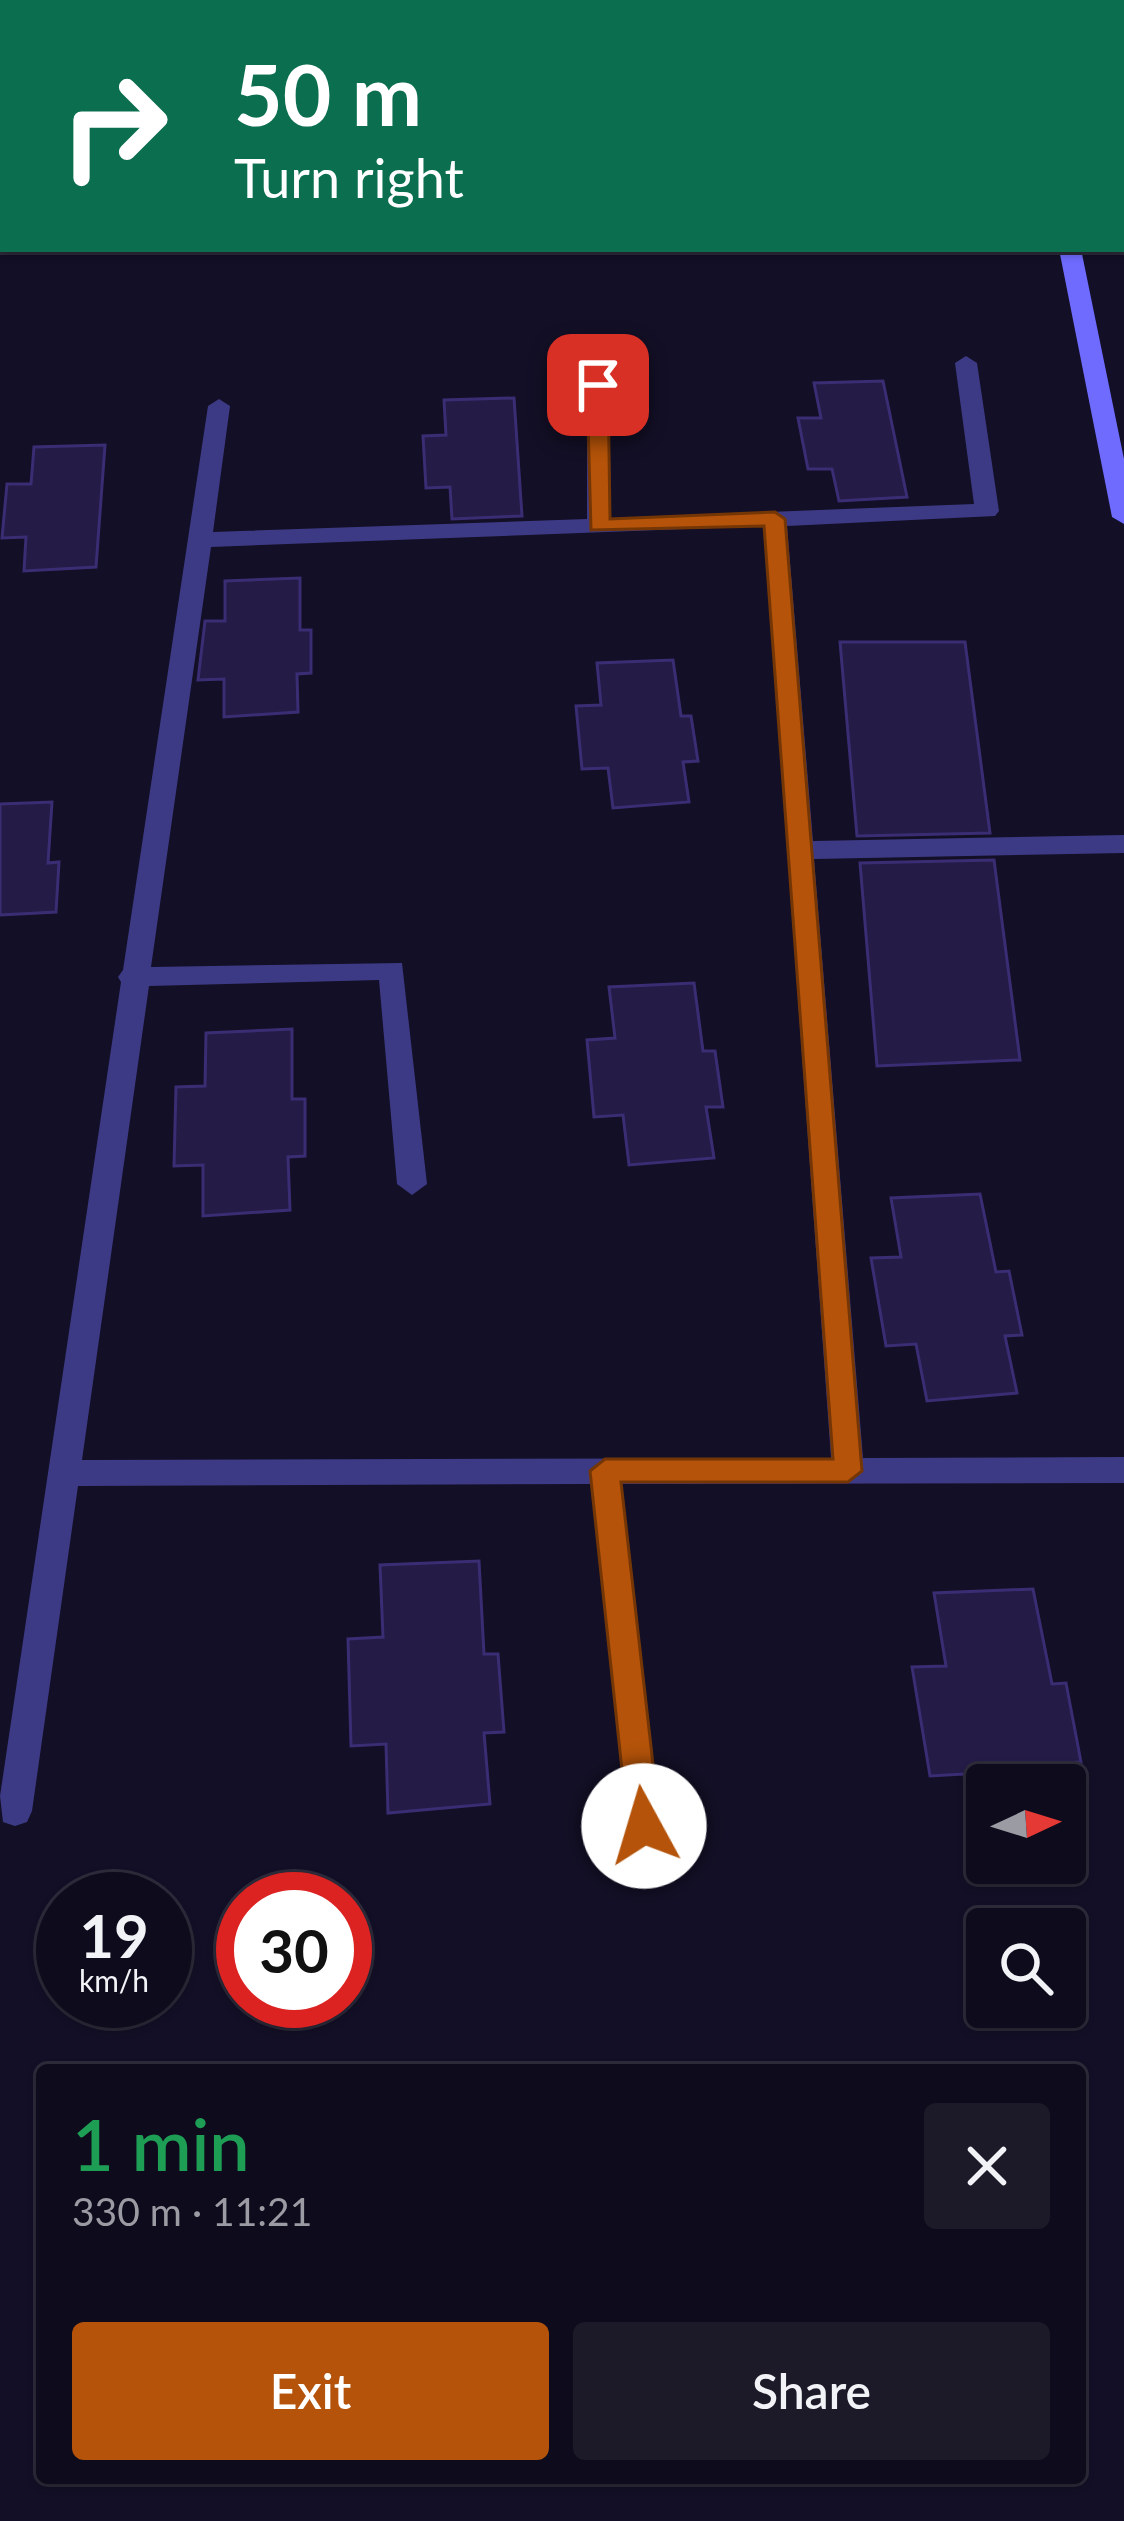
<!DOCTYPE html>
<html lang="en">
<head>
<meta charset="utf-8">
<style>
  body { margin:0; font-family:Lato,sans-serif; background:#1c1929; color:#f1f3f6; height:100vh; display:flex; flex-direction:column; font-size:45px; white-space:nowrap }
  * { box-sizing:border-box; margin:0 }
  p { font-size:39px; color:#9b9ba3 }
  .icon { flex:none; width:66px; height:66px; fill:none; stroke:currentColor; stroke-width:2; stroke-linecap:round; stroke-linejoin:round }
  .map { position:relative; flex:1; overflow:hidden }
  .panel { position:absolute; left:36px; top:2064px; width:1050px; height:420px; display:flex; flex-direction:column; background:#0e0b1c; border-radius:12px; box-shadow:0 3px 9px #0004,0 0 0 3px #2e2b3b }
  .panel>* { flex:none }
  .hud { position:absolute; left:0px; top:0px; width:1125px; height:252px; box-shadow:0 3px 9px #0004,0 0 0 3px #2e2b3b; background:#0b6e4f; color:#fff; overflow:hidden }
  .needle { width:78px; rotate:86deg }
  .controls { position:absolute; left:966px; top:1764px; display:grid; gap:24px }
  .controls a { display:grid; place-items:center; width:120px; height:120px; border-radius:12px; background:#0e0b1c; box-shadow:0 3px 9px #0004,0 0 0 3px #2e2b3b; font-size:60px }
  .speed { position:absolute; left:36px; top:1872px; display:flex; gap:24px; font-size:60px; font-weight:700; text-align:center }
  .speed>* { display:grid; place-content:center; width:156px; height:156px; border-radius:50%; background:#0e0b1c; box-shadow:0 3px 9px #0004,0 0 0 3px #2e2b3b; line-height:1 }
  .speed small { font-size:30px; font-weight:400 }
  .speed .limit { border:18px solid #d22; background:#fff; color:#111 }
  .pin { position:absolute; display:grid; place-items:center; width:102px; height:102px; color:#fff; margin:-51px; border-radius:24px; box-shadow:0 6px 18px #0006 }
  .me { position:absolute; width:132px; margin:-66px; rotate:354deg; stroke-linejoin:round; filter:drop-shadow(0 0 9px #0008) }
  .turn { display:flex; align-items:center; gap:42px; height:252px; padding:0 36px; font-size:54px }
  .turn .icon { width:156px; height:156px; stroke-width:2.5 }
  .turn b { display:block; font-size:84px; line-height:102px }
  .round { display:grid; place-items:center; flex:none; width:126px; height:126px; border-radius:12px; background:#1c1929 }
  .head { display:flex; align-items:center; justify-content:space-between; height:204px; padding:0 36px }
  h1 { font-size:72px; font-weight:600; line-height:90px; color:#1e9e55 }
  .cta { display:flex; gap:24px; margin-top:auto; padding:24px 36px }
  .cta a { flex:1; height:138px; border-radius:12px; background:#b45309; color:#fff; font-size:48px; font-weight:600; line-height:138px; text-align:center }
  .cta a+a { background:#1c1929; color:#f1f3f6 }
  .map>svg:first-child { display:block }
</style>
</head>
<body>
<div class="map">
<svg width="1124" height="2521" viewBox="0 0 1124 2521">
  <rect width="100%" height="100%" fill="#130f26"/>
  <!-- building -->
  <g fill="#241b47" stroke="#3b2d73" stroke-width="3">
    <polygon points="883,381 907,497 839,501 832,469 808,469 798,418 821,418 814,383"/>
    <polygon points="514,398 522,516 452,519 450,487 426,488 423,436 446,435 444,400"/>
    <polygon points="105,445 96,567 24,571 26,537 2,538 7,484 31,484 34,447"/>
    <polygon points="300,578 300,630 311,630 311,673 297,674 298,712 224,717 224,679 198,680 205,621 225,621 225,581"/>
    <polygon points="840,642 965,642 990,833 857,836"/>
    <polygon points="673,660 681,716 691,716 698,761 683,762 689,802 613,808 608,768 582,769 576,706 601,705 597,663"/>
    <polygon points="52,802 48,863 59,862 56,912 0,915 0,804"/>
    <polygon points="994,860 1020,1060 877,1066 860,863"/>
    <polygon points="694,983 703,1051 715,1051 723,1107 706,1107 714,1158 629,1165 623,1115 594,1117 587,1040 615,1038 609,987"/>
    <polygon points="292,1029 292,1099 305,1099 305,1156 288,1157 290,1210 203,1216 203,1165 174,1166 176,1087 205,1086 206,1033"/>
    <polygon points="980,1194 996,1272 1009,1271 1022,1335 1005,1336 1017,1393 927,1401 916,1344 886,1346 871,1258 901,1257 891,1198"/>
    <polygon points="479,1561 484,1654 498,1654 504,1732 484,1733 490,1804 388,1813 386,1744 351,1746 348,1639 383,1637 380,1565"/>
    <polygon points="1033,1589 1052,1684 1066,1683 1081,1762 1062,1763 1077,1835 1065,1836 1065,1785 987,1785 987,1844 977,1845 964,1774 930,1776 912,1667 946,1666 934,1593"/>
  </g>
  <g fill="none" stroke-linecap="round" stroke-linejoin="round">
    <!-- street -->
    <g fill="#3d3a85" fill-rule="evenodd">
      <polygon points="0,0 10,0 10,1 0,7"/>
      <rect x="299" y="0" width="20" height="3"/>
      <polygon points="598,0 618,0 619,3 599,3"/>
      <path d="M966,356L977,363L999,511L995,516L787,526L813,841L1124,835V853L814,859L863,1458L1124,1457V1483L622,1484L661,1826L656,1837L644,1841L632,1837L627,1826L591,1484L78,1486L32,1811L27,1822L15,1826L3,1822L0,1796L121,982L118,977L123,970L208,406L219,399L230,406L213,532L587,519V385L598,378L609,385L611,518L974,504L955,363ZM764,526L831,1458L82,1460L149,986L379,980L397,1184L412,1195L427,1184L402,963L151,967L211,547Z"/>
    </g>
    <!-- secondary -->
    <g fill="#6f6bff" fill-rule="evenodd">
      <polygon points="1009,0 1029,0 1030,3 1010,3"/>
      <polygon points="1059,249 1081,249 1124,459 1124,524 1112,517"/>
    </g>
  </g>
  <!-- route -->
  <polygon fill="#b45309" stroke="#753606" stroke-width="3" points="598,379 608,385 610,519 775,512 785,519 862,1471 848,1482 621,1482 660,1826 655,1836 633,1836 628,1826 590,1471 605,1459 833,1459 764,526 591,530 587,385"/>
</svg>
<div class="controls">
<a><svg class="needle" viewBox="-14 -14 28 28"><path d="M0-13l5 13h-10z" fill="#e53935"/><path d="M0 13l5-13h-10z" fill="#9b9ba3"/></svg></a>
<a><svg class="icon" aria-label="search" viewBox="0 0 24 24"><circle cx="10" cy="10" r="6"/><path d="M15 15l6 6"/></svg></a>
</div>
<div class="speed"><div>19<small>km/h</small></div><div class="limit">30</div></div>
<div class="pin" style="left:598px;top:385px;background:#d93025"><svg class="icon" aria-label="arrive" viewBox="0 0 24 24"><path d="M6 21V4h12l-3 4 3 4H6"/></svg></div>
<svg class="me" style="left:644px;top:1826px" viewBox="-20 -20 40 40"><circle r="19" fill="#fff"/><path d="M0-13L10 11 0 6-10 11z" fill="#b45309"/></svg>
<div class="hud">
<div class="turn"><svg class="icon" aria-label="right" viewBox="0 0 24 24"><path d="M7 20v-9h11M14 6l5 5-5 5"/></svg><div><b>50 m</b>Turn right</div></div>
</div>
<section class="panel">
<div class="head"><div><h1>1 min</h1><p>330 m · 11:21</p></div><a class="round"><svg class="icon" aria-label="close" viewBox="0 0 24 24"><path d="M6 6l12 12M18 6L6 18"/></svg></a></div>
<div class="cta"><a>Exit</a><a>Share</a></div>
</section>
</div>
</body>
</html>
